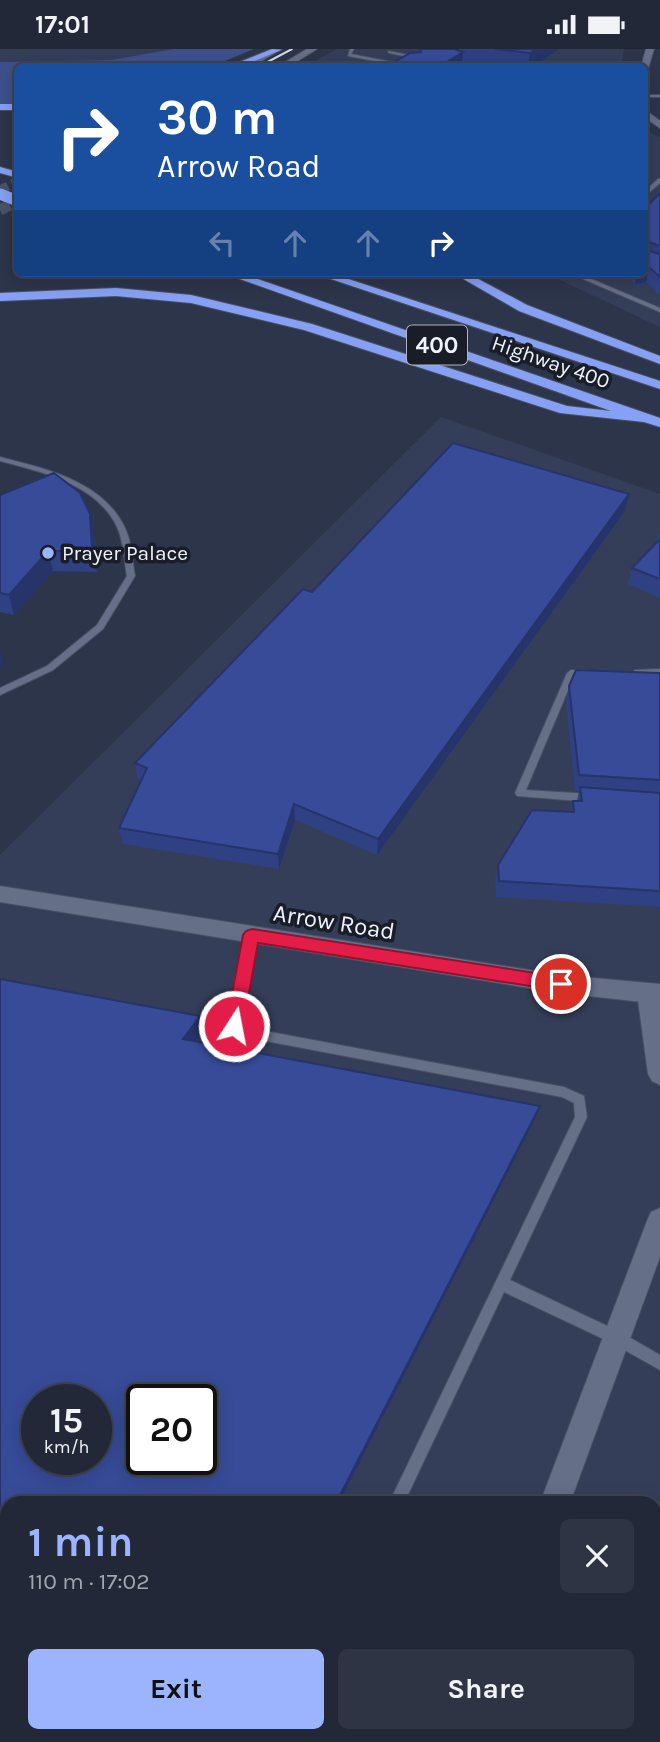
<!DOCTYPE html>
<html lang="en">
<head>
<meta charset="utf-8">
<style>
  body { margin:0; font-family:Karla,sans-serif; background:#2e3443; color:#f1f3f6; height:100vh; display:flex; flex-direction:column; font-size:26px; white-space:nowrap }
  * { box-sizing:border-box; margin:0 }
  p { font-size:23px; color:#a2a6ae }
  .icon { flex:none; width:38px; height:38px; fill:none; stroke:currentColor; stroke-width:2; stroke-linecap:round; stroke-linejoin:round }
  .map { position:relative; flex:1; overflow:hidden }
  .details { position:absolute; left:0px; top:1447px; width:662px; height:247px; display:flex; flex-direction:column; background:#222838; border-radius:21px 21px 0 0; box-shadow:0 4px 18px #0003,0 0 0 2px #3f4453 }
  .details>* { flex:none }
  .top-card { position:absolute; left:14px; top:14px; width:634px; height:214px; border-radius:10px; box-shadow:0 4px 18px #0003,0 0 0 2px #3f4453; background:#1a4fa0; color:#fff; overflow:hidden }
  .speed { position:absolute; left:21px; top:1335px; display:flex; gap:14px; font-size:35px; font-weight:700; text-align:center }
  .speed>* { display:grid; place-content:center; width:91px; height:91px; border-radius:50%; background:#222838; box-shadow:0 4px 18px #0003,0 0 0 2px #3f4453; line-height:1 }
  .speed small { font-size:18px; font-weight:400 }
  .speed .limit { border:4px solid #111; border-radius:10px; background:#fff; color:#111 }
  .pin { position:absolute; display:grid; place-items:center; width:60px; height:60px; color:#fff; margin:-30px; border:4px solid #fff; border-radius:50%; box-shadow:0 2px 7px #0007 }
  .me { position:absolute; width:77px; margin:-38px; rotate:11deg; stroke-linejoin:round; filter:drop-shadow(0 0 5px #0008) }
  .turn { display:flex; align-items:center; gap:24px; height:147px; padding:0 28px; font-size:32px }
  .turn .icon { width:91px; height:91px; stroke-width:2.5 }
  .turn b { display:block; font-size:49px; line-height:60px }
  .lanes { display:flex; align-items:center; height:66px; padding:0 28px; background:#0003; justify-content:center; gap:35px; direction:ltr }
  .lanes .off { opacity:.35 }
  .round { display:grid; place-items:center; flex:none; width:74px; height:74px; border-radius:10px; background:#2e3443 }
  .overview { display:flex; align-items:center; justify-content:space-between; height:119px; padding:0 28px }
  h1 { font-size:42px; font-weight:700; line-height:52px; color:#9cb4fd }
  .action { display:flex; gap:14px; margin-top:auto; padding:14px 28px }
  .action a { flex:1; height:80px; border-radius:10px; background:#9cb4fd; color:#111; font-size:28px; font-weight:700; line-height:80px; text-align:center }
  .action a+a { background:#2e3443; color:#f1f3f6 }
  .status { display:flex; justify-content:space-between; align-items:center; height:49px; padding:0 35px; background:#222838; direction:ltr }
  .status svg { height:19px; fill:currentColor }
  .map>svg:first-child { display:block }
</style>
</head>
<body>
<div class="status"><b>17:01</b><svg viewBox="0 0 49 12"><path d="M0 12V9h3v3zM5 12V6h3v6zM10 12V3h3v9zM15 12V0h3v12zM26 1h20v11H26zM47 4h2v5h-2z"/></svg></div>
<div class="map">
<svg width="660" height="1693" viewBox="0 0 660 1693">
  <rect width="100%" height="100%" fill="#2d354b"/>
  <!-- built -->
  <g fill="#353e59" fill-rule="evenodd">
    <polygon points="0,0 173,0 111,11 0,13"/>
    <polygon points="337,0 624,0 621,17 304,18"/>
    <polygon points="644,80 660,89 660,278 545,224 644,224"/>
    <path d="M441,368L660,445V1693H0V806ZM37,1351H96V1410H37ZM142,1351H201V1410H142ZM7,1454H654V1687H7Z"/>
  </g>
  <!-- green -->
  <polygon fill="#3e508b" points="173,0 254,0 213,17 18,18 17,56 0,56 0,13 111,11"/>
  <g fill="none" stroke-linecap="round" stroke-linejoin="round">
    <!-- secondary-tunnel-far1 -->
    <polyline stroke="#4a5266" stroke-width="9" stroke-dasharray="9 4.5" stroke-linecap="butt" points="0,141 18,132"/>
    <!-- secondary-tunnel -->
    <polyline stroke="#4a5266" stroke-width="11" stroke-dasharray="11 6" stroke-linecap="butt" points="0,161 18,152"/>
    <defs>
      <g id="service">
        <polygon points="350,0 354,0 351,5 418,18 406,18 348,7"/>
        <polygon points="388,2 419,8 421,9 419,10 389,4"/>
        <rect x="644" y="46" width="16" height="2"/>
        <polygon points="658,130 660,130 660,134 644,148 644,143"/>
        <polygon points="569,224 577,224 660,259 660,263"/>
        <path d="M0,408C46,420 103,432 125,479C132,493 132,511 135,527L103,580L53,621L0,646V639L47,617L97,576L127,527C124,511 124,493 117,478C97,435 42,423 0,412Z"/>
        <polygon points="660,620 660,626 635,627 631,624 635,621"/>
        <polygon points="571,621 587,621 591,624 587,627 574,627 526,741 591,745 596,749 591,753 517,747 515,744 567,624"/>
        <polygon points="252,882 256,883 257,886 240,974 260,981 564,1038 584,1047 587,1068 510,1231 622,1284 660,1306 660,1321 612,1294 504,1243 404,1454 389,1454 575,1068 574,1054 562,1048 260,991 230,981 228,977 247,886 248,883"/>
        <polygon points="276,1687 293,1687 291,1693 273,1693"/>
      </g>
      <g id="minor">
        <polygon points="648,935 656,937 660,949 660,1036 652,1032 648,1025 637,944 640,937"/>
        <polygon points="660,1159 660,1208 570,1454 540,1454 647,1172 651,1163"/>
        <polygon points="457,1687 491,1687 490,1693 456,1693"/>
      </g>
      <g id="tertiary">
        <polygon points="646,0 654,0 648,20 644,22 644,18 641,18"/>
        <polygon points="644,60 660,72 660,79 644,68"/>
        <polygon points="0,837 561,926 660,935 660,955 561,944 0,853"/>
      </g>
      <g id="secondary">
        <polygon points="272,0 282,0 251,18 240,18"/>
        <polygon points="307,0 317,0 288,18 277,18"/>
      </g>
      <g id="motorway">
        <polygon points="272,0 281,1 240,18 227,18"/>
        <rect x="0" y="55" width="18" height="6"/>
        <polygon points="0,118 18,123 18,129 0,124"/>
        <polygon points="223,224 240,224 660,369 660,378 644,373 560,364 304,281 191,254 116,247 0,252 0,244 116,239 191,246 312,275 567,357 611,362"/>
        <polygon points="313,224 330,224 660,332 660,340"/>
        <polygon points="453,224 467,224 527,256 660,307 660,315 519,262"/>
      </g>
    </defs>
    <!-- service casing -->
    <use href="#service" stroke="#495062" stroke-width="2"/>
    <!-- minor casing -->
    <use href="#minor" stroke="#495062" stroke-width="2"/>
    <!-- tertiary casing -->
    <use href="#tertiary" stroke="#495062" stroke-width="2"/>
    <!-- secondary casing -->
    <use href="#secondary" stroke="#495062" stroke-width="2"/>
    <!-- motorway casing -->
    <use href="#motorway" stroke="#495062" stroke-width="2"/>
    <!-- service -->
    <use href="#service" fill="#666f88" fill-rule="evenodd"/>
    <!-- minor -->
    <use href="#minor" fill="#666f88" fill-rule="evenodd"/>
    <!-- tertiary -->
    <use href="#tertiary" fill="#666f88" fill-rule="evenodd"/>
    <!-- secondary -->
    <use href="#secondary" fill="#666f88" fill-rule="evenodd"/>
    <!-- motorway -->
    <use href="#motorway" fill="#85a0f4" fill-rule="evenodd"/>
    <!-- tram -->
    <polyline stroke="#d5dae7" stroke-width="2" points="258,18 292,0"/>
    <defs>
      <polyline id="motorway-bridge" points="0,145 18,152"/>
    </defs>
    <!-- motorway-bridge casing -->
    <use href="#motorway-bridge" stroke="#495062" stroke-width="12" stroke-linecap="butt"/>
    <!-- motorway-bridge -->
    <use href="#motorway-bridge" stroke="#85a0f4" stroke-width="11"/>
  </g>
  <!-- wall -->
  <g fill="#2f4083">
    <polygon points="419,0 559,0 533,18 498,18 462,13 418,3"/>
    <polygon points="660,144 660,245 659,245 646,233 635,235 625,224 644,224 644,160"/>
    <polygon points="629,445 625,462 377,806 295,771 279,820 123,795 119,779 141,731 138,730 135,714 312,543"/>
    <polygon points="0,446 94,485 97,523 53,522 14,566 0,563"/>
    <polygon points="660,484 660,549 628,535 632,519 656,495 658,486"/>
    <polygon points="660,624 660,858 496,848 495,831 498,816 570,763 573,752 577,752 579,742 575,742 566,653 569,637"/>
    <polygon points="660,1501 660,1693 652,1692 651,1693 614,1693 604,1687 654,1687 654,1517"/>
  </g>
  <!-- shaded-wall -->
  <g fill="#26346a">
    <polygon points="458,0 459,0 458,6 463,3 462,18 439,18"/>
    <polygon points="536,0 559,0 533,18 528,18 530,4"/>
    <polygon points="649,218 646,233 635,235 637,224 644,224 644,219"/>
    <polygon points="629,445 625,462 377,806 378,790"/>
    <polygon points="90,465 94,485 97,523 92,502"/>
    <polygon points="48,502 53,522 14,566 9,546"/>
    <polygon points="0,602 4,615 0,617"/>
    <polygon points="294,755 295,771 279,820 278,805"/>
    <polygon points="200,967 203,982 186,1004 183,990"/>
    <polygon points="540,1057 535,1070 339,1454 336,1454"/>
    <polygon points="218,1687 221,1687 218,1693 214,1693"/>
  </g>
  <!-- building -->
  <g fill="#374b98" stroke="#26346a" stroke-width="2" fill-rule="evenodd">
    <polygon points="420,0 458,0 457,1 463,3 439,18 386,18 410,4 421,3"/>
    <polygon points="495,0 536,0 530,4"/>
    <polygon points="660,144 660,197 646,192 646,201 660,205 660,228 649,218 644,219 644,160"/>
    <polygon points="453,394 629,445 378,790 294,755 278,805 119,779 147,719 135,714 303,540 312,543"/>
    <polygon points="54,424 80,444 90,465 92,502 48,502 9,546 0,544 0,446"/>
    <polygon points="660,490 660,530 632,519"/>
    <polygon points="576,621 660,624 660,731 579,726 569,637"/>
    <polygon points="580,738 660,744 660,842 499,832 498,816 532,761 574,763 573,752 582,752"/>
    <path d="M0,930L200,967L183,990L540,1057L336,1454H7V1644L0,1638ZM37,1351H96V1410H37ZM142,1351H201V1410H142Z"/>
    <polygon points="660,1523 660,1691 653,1687 651,1693 622,1693 612,1687 654,1687 654,1539"/>
    <polygon points="60,1687 218,1687 214,1693 68,1693"/>
  </g>
  <!-- route -->
  <polygon fill="#e11d48" stroke="#92132f" stroke-width="2" points="252,880 561,928 567,930 569,935 567,940 561,942 258,894 243,977 240,983 234,985 228,983 226,977 243,886 246,882"/>
  <!-- markers -->
  <circle fill="#9cb4fd" stroke="#191d27" stroke-width="2.5" cx="48" cy="504" r="7"/>
  <g text-anchor="middle" stroke-width="7" stroke-linejoin="round" paint-order="stroke">
    <!-- far-street labels -->
    <g font-size="21" fill="#eff3ff" stroke="#191d27">
      <text transform="translate(551 313) rotate(19)" y="7">Highway 400</text>
    </g>
    <!-- far-poi labels -->
    <g font-size="21" fill="#eff3ff" stroke="#191d27" text-anchor="start">
      <text x="62" y="511">Prayer Palace</text>
    </g>
    <!-- shield labels -->
    <rect fill="#191d27" stroke="#afb3be" stroke-width="2" x="407" y="276.5" width="60" height="39" rx="5"/>
    <g font-size="23" font-weight="bold" fill="#eff3ff">
      <text x="437" y="304">400</text>
    </g>
    <!-- street labels -->
    <g font-size="24" fill="#eff3ff" stroke="#191d27">
      <text transform="translate(334 873) rotate(9)" y="8">Arrow Road</text>
    </g>
  </g>
</svg>
<div class="speed"><div>15<small>km/h</small></div><div class="limit">20</div></div>
<div class="pin" style="left:561px;top:935px;background:#d93025"><svg class="icon" aria-label="arrive" viewBox="0 0 24 24"><path d="M6 21V4h12l-3 4 3 4H6"/></svg></div>
<svg class="me" style="left:234px;top:977px" viewBox="-20 -20 40 40"><circle r="17" fill="#e11d48" stroke="#fff" stroke-width="3"/><path d="M0-11L8 9 0 5-8 9z" fill="#fff"/></svg>
<div class="top-card">
<div class="turn"><svg class="icon" aria-label="right" viewBox="0 0 24 24"><path d="M7 20v-9h11M14 6l5 5-5 5"/></svg><div><b>30 m</b>Arrow Road</div></div>
<div class="lanes"><svg class="icon off" aria-label="left" viewBox="0 0 24 24"><path d="M17 20v-9H6M10 6l-5 5 5 5"/></svg><svg class="icon off" aria-label="ahead" viewBox="0 0 24 24"><path d="M12 20V5M6 11l6-6 6 6"/></svg><svg class="icon off" aria-label="ahead" viewBox="0 0 24 24"><path d="M12 20V5M6 11l6-6 6 6"/></svg><svg class="icon" aria-label="right" viewBox="0 0 24 24"><path d="M7 20v-9h11M14 6l5 5-5 5"/></svg></div>
</div>
<section class="details">
<div class="overview"><div><h1>1 min</h1><p>110 m · 17:02</p></div><a class="round"><svg class="icon" aria-label="close" viewBox="0 0 24 24"><path d="M6 6l12 12M18 6L6 18"/></svg></a></div>
<div class="action"><a>Exit</a><a>Share</a></div>
</section>
</div>
</body>
</html>
